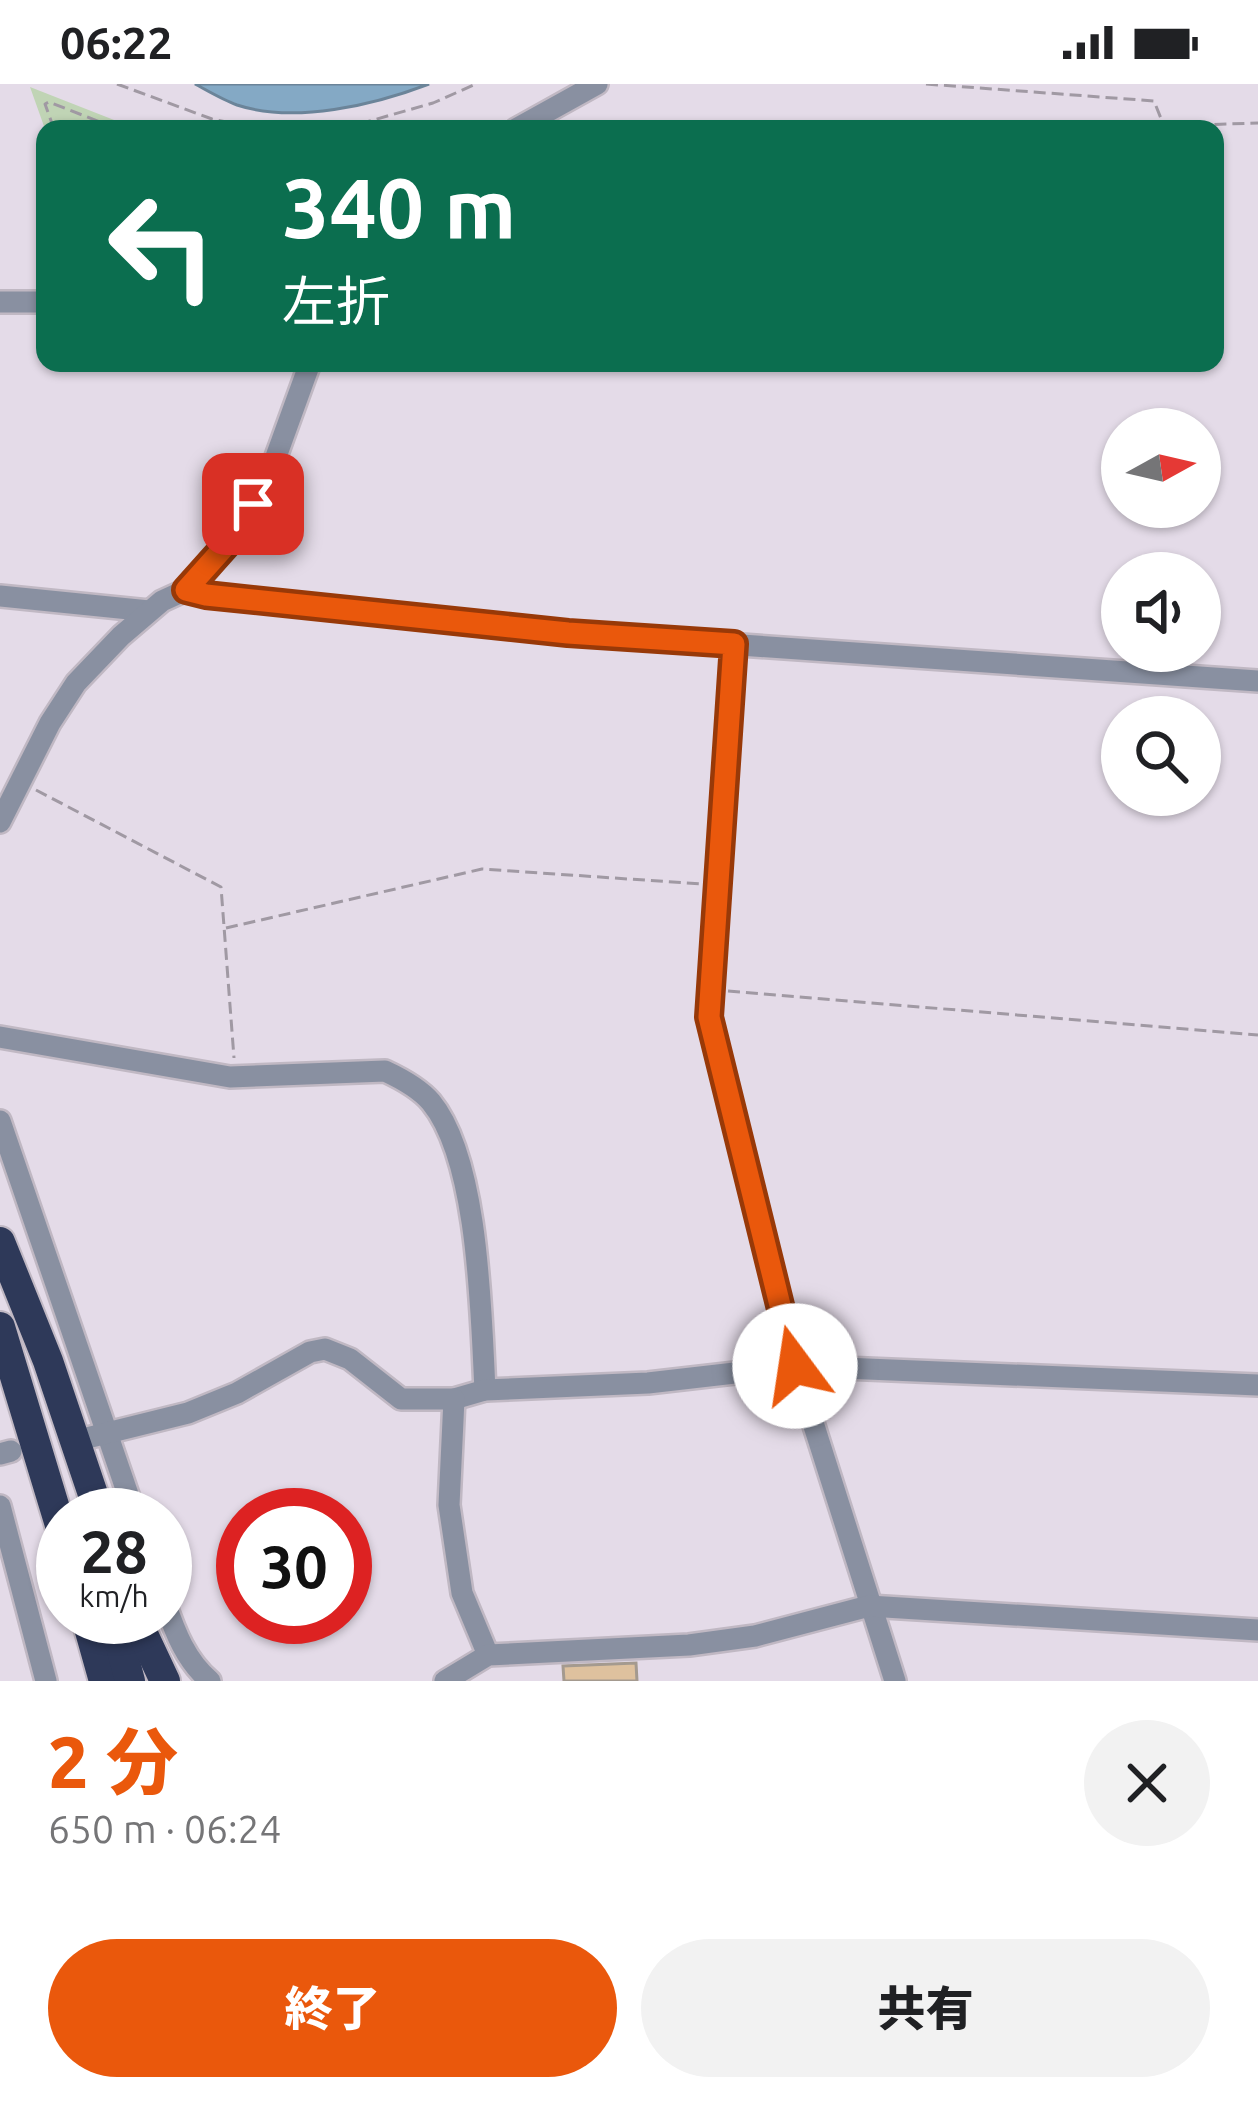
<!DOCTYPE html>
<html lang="ja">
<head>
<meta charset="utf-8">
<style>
  body { margin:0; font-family:Ubuntu,"Noto Sans JP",sans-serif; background:#f2f2f2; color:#202124; height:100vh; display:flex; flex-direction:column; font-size:45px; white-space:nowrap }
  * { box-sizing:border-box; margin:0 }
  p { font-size:39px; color:#757577 }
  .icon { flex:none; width:66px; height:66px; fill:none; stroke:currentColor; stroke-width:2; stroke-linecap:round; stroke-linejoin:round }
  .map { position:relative; height:1597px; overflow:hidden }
  .details { display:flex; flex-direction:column; background:#fff; flex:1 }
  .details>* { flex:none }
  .hud { position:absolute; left:36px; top:36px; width:1188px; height:252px; border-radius:24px; box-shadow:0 3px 9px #0004; background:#0b6e4f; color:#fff; overflow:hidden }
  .needle { width:78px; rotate:82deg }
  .fabs { position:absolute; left:1101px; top:324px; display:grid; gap:24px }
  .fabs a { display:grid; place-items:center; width:120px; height:120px; border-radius:50%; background:#fff; box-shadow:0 3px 9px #0004; font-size:60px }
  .speed { position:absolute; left:36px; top:1404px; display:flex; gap:24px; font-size:60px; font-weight:700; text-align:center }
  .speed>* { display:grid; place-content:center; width:156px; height:156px; border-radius:50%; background:#fff; box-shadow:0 3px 9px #0004; line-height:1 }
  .speed small { font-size:30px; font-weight:400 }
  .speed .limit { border:18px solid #d22; background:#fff; color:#111 }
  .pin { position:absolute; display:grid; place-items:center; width:102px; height:102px; color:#fff; margin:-51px; border-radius:24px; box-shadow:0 6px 18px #0006 }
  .me { position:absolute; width:132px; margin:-66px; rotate:346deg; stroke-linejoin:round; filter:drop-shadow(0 0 9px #0008) }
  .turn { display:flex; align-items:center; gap:42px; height:252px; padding:0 48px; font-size:54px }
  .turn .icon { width:156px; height:156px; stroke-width:2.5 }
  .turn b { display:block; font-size:84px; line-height:102px }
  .round { display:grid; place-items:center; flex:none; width:126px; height:126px; border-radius:63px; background:#f2f2f2 }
  .head { display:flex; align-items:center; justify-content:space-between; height:204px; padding:0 48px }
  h1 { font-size:72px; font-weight:800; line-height:90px; color:#ea580c }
  .cta { display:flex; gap:24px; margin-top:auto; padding:24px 48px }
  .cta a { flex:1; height:138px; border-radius:72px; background:#ea580c; color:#fff; font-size:48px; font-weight:800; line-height:138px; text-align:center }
  .cta a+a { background:#f2f2f2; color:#202124 }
  .status { display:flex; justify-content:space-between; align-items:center; height:84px; padding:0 60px; background:#fff; direction:ltr }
  .status svg { height:33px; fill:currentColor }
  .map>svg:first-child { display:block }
</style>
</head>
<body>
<div class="status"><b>06:22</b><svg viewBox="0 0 49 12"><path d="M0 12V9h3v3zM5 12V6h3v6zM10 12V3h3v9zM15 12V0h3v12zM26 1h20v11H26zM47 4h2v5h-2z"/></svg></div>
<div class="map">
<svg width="1258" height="1597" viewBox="0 0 1258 1597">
  <rect width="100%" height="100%" fill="#e4dbe8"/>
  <!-- green -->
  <polygon fill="#c0d4b5" points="30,3 137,45 45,45"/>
  <!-- water -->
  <path fill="#84a9c5" stroke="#6b8499" stroke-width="3" d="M195,0H429C374,21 295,40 237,21C223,16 208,7 195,0Z"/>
  <!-- building -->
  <polygon fill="#dec19e" stroke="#a49a8f" stroke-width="3" points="636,1579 637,1597 564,1597 563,1582"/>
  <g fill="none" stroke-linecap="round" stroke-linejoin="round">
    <defs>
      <g id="minor">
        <polyline points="516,45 597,0"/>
        <polyline points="0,218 45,218"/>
        <polyline points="186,506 206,511 568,549 1258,597"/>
        <polyline points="0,512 149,527"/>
        <polyline points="735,560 709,933 795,1282 895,1597"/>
        <polyline points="0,738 50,639 76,599 121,552 162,517 186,506 207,486 237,449 269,392 310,279"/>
        <path d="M0,953L230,993L385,987C400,994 420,1005 431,1018C479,1076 481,1231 485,1306"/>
        <polyline points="0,1037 135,1431"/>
        <polyline points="454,1315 485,1306 648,1299 795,1282 1258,1301"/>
        <polyline points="87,1354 188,1329 237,1309 310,1268 325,1265 350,1275 401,1315 454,1315 449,1421 462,1509 488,1571"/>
        <polyline points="0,1370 11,1367"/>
        <polyline points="0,1422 46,1597"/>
        <path d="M165,1519C175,1548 186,1577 210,1597"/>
        <polyline points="445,1597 488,1571 689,1561 755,1552 869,1522 1258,1546"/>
      </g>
      <g id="highway">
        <polyline points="0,1158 48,1277 100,1431"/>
        <polyline points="0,1243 63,1451"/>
        <polyline points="86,1533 104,1597"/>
        <polyline points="113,1533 130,1597"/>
        <polyline points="135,1533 165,1597"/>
      </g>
    </defs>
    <!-- minor casing -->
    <use href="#minor" stroke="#c0b8c3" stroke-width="26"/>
    <!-- highway casing -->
    <use href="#highway" stroke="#c0b8c3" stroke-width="34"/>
    <!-- path -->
    <g stroke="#a099a3" stroke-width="3" stroke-dasharray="12 6" stroke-linecap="butt">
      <polyline points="117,0 212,35 260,45"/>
      <polyline points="926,0 1154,17 1164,42 1258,39"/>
      <polyline points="54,45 45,20 49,18 118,45"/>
      <polyline points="342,45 433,19 476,0"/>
      <polyline points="36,706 221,803 234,974"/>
      <polyline points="226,844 482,785 702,800"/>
      <polyline points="728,907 1258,951"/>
    </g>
    <!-- minor -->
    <use href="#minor" stroke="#8990a1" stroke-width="21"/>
    <!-- highway -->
    <use href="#highway" stroke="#2e3959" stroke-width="30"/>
  </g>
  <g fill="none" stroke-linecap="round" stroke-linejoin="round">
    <defs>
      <polyline id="route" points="253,420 237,449 186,506 206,511 568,549 734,560 709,933 795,1282"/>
    </defs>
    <!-- route casing -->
    <use href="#route" stroke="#983908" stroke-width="30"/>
    <!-- route -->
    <use href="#route" stroke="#ea580c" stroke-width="21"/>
  </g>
</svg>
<div class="fabs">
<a><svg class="needle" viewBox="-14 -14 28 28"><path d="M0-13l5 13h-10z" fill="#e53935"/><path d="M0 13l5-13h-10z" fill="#757577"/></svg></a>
<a><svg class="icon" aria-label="sound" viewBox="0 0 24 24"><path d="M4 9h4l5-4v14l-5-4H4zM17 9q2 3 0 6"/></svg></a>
<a><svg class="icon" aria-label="search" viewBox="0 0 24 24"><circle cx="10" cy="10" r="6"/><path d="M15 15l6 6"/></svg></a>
</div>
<div class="speed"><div>28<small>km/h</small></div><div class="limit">30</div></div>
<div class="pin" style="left:253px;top:420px;background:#d93025"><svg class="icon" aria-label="arrive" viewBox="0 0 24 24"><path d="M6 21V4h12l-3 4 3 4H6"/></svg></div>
<svg class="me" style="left:795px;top:1282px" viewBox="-20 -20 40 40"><circle r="19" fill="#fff"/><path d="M0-13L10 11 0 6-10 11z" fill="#ea580c"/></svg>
<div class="hud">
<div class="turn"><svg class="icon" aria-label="left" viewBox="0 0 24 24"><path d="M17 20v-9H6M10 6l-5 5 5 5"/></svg><div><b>340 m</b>左折</div></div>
</div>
</div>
<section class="details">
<div class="head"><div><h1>2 分</h1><p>650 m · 06:24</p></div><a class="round"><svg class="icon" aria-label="close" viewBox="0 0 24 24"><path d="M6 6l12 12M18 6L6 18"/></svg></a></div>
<div class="cta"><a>終了</a><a>共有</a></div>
</section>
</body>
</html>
